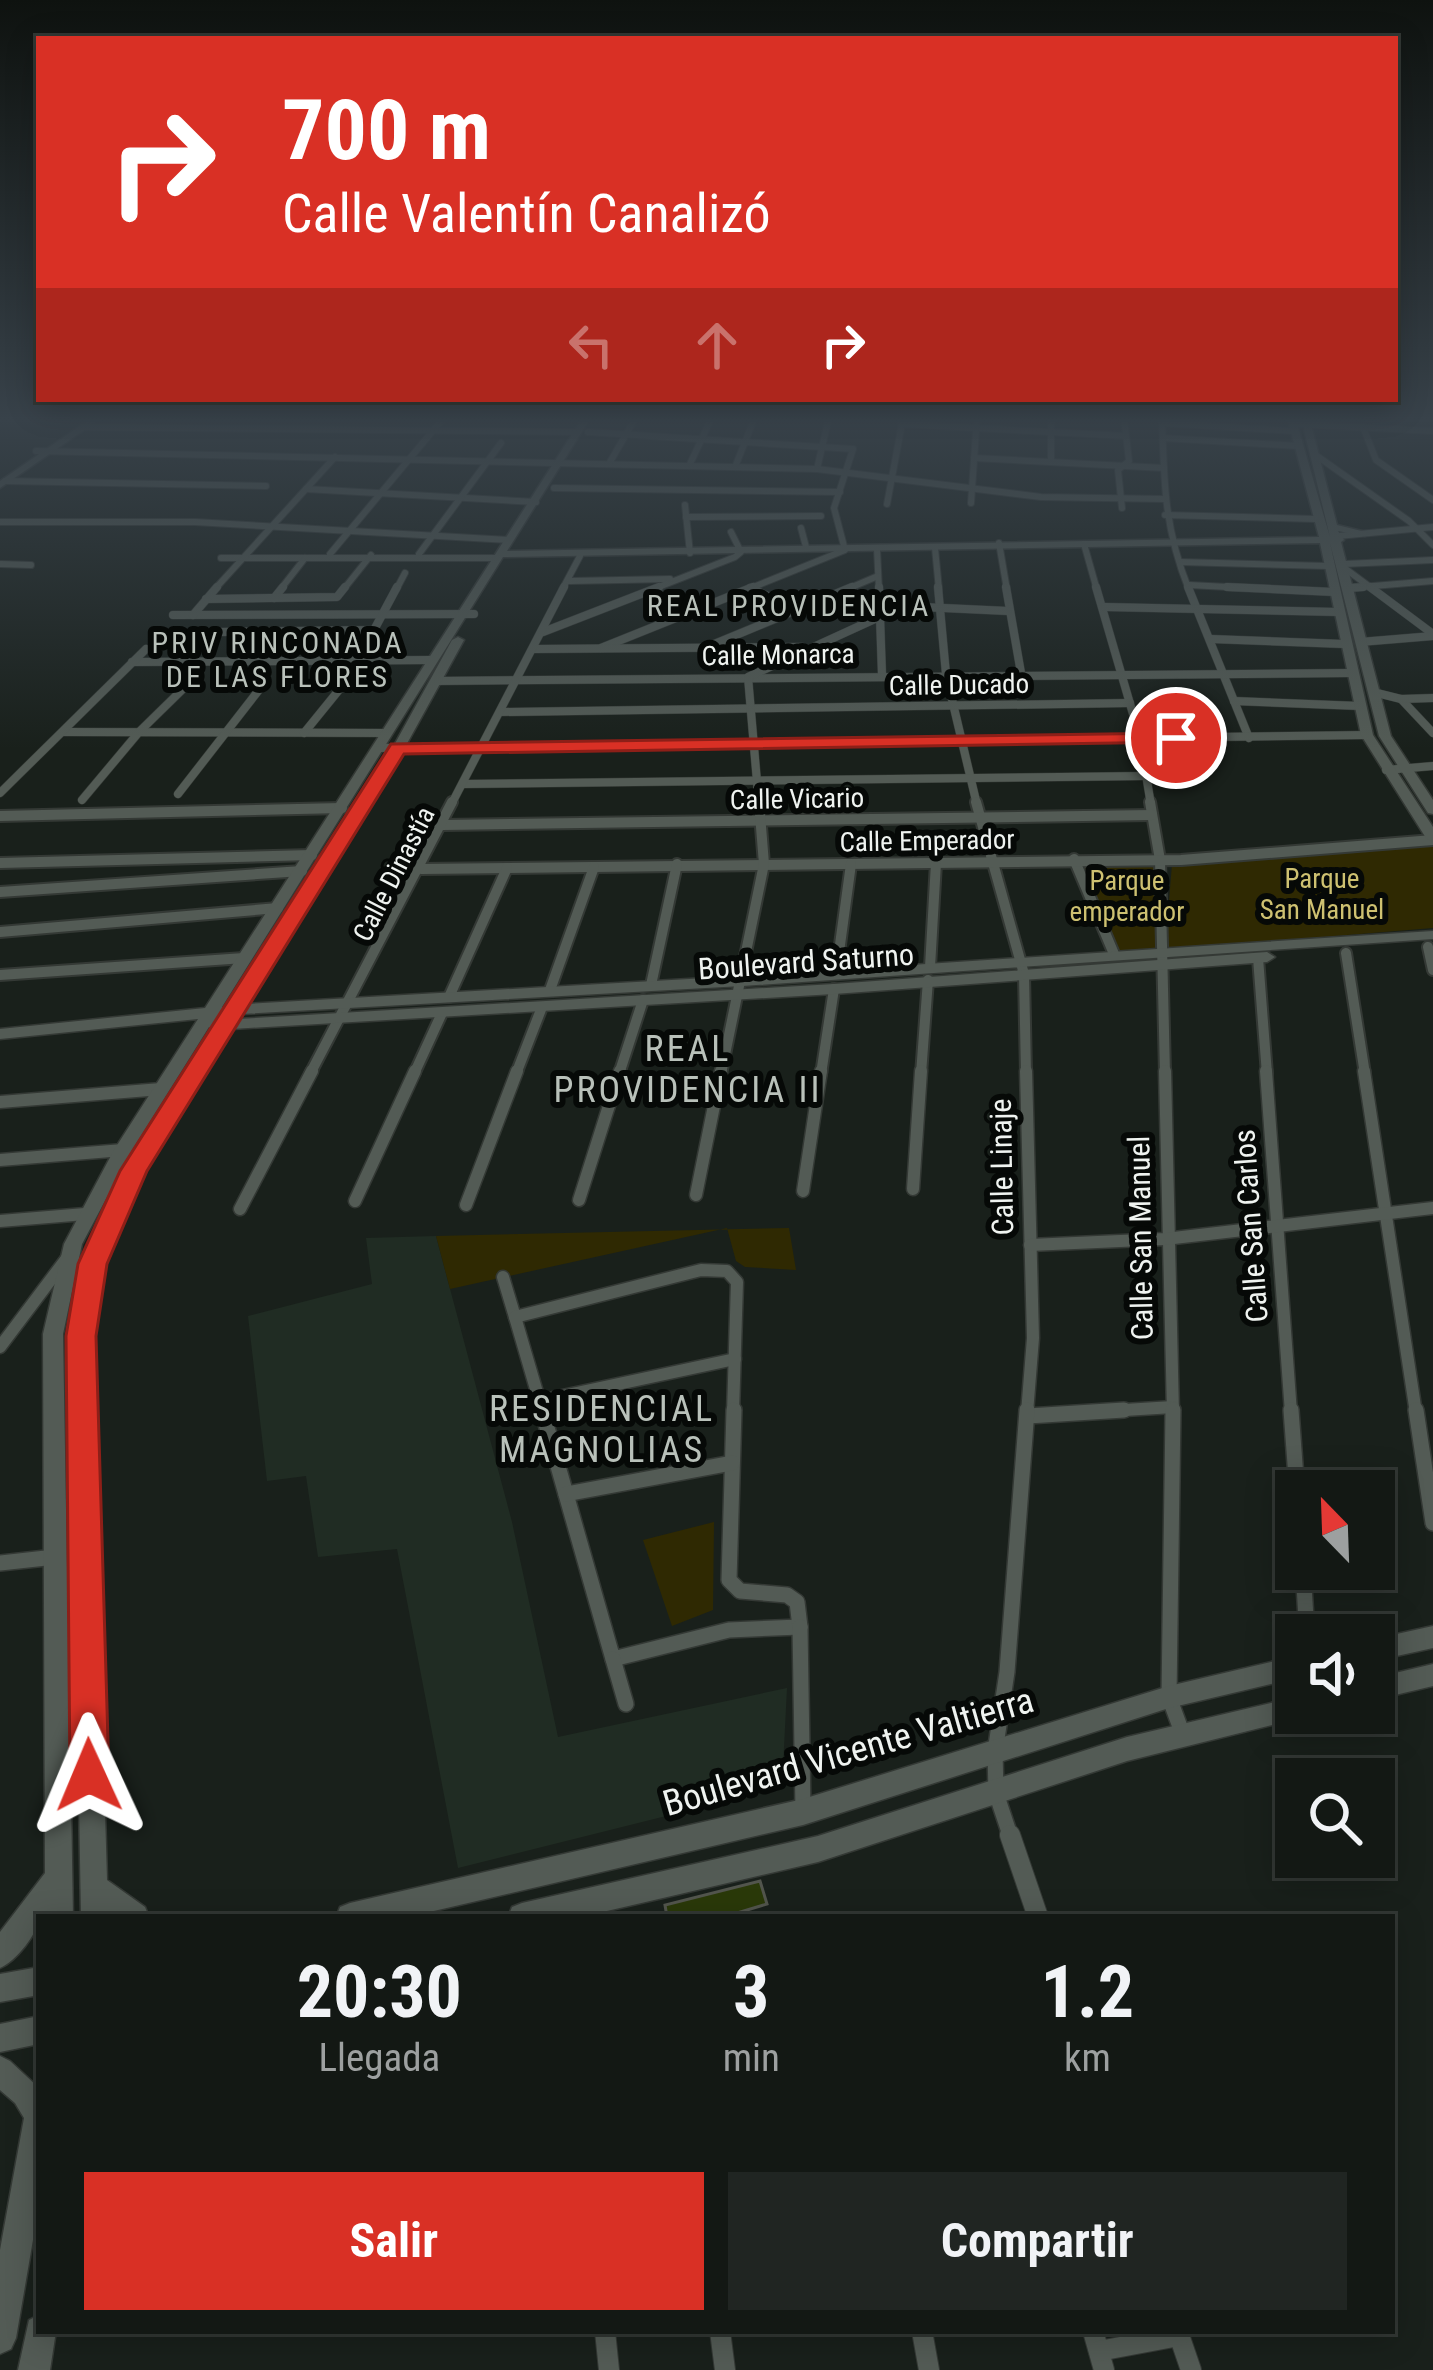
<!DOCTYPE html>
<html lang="es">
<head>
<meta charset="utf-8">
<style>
  body { margin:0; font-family:"Roboto Condensed",sans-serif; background:#202522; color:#f1f3f6; height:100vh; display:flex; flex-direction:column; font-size:45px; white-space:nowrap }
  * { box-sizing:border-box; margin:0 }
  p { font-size:39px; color:#9da0a0 }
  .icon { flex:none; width:66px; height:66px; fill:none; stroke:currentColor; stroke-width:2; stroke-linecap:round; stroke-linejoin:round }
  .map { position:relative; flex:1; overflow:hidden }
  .panel { position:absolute; left:36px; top:1914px; width:1359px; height:420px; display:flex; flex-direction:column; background:#131814; border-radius:0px; box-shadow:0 6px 30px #0003,0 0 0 3px #323734 }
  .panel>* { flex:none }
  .banner { position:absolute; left:36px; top:36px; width:1362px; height:366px; border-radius:0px; box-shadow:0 6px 30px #0003,0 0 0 3px #323734; background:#d93025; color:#fff; overflow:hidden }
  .needle { width:78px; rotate:337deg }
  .controls { position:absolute; left:1275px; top:1470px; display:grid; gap:24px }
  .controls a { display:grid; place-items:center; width:120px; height:120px; border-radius:0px; background:#131814; box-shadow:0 6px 30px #0003,0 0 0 3px #323734; font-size:60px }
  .pin { position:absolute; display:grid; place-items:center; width:102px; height:102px; color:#fff; margin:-51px; border:6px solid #fff; border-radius:50%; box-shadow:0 3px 12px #0007 }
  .me { position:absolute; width:132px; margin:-66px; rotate:359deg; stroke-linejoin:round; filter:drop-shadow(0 0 9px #0008) }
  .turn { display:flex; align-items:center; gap:42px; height:252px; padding:0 48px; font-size:54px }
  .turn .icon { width:156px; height:156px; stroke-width:2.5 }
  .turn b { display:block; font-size:84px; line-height:102px }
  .lanes { display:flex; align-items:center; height:114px; padding:0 48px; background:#0003; justify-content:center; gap:60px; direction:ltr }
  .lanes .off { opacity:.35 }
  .eta { display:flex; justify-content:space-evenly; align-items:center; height:204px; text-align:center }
  .eta b { font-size:72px; font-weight:700; line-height:84px }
  .cta { display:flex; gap:24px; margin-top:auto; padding:24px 48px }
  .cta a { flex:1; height:138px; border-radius:0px; background:#d93025; color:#fff; font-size:48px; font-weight:700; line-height:138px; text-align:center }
  .cta a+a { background:#202522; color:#f1f3f6 }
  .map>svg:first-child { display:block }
</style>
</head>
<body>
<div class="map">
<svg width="1433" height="2370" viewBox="0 0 1433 2370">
  <rect width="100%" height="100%" fill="#19201b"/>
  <!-- built -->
  <polygon fill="#202c23" points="436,1236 512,1522 558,1737 787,1688 782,1787 458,1868 397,1549 318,1557 306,1476 267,1481 248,1316 372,1284 366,1238"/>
  <!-- green -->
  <g fill="#2f2902">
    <polygon points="1433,845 1433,928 1114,954 1074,859 1160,860 1166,938 1172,864"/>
    <polygon points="727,1228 450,1289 436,1236 789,1228 796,1270 745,1267 736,1261"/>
    <polygon points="714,1522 713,1610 672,1626 643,1540"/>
  </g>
  <!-- building -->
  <polygon fill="#2a3909" stroke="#52554d" stroke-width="3" points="760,1881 767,1904 724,1917 667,1917 665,1905"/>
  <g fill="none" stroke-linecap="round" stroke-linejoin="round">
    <defs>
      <g id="street-far5">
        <polyline points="1051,417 1051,462"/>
        <path d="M1162,417C1164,482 1164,528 1189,590"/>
        <polyline points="1410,417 1433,418"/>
        <polyline points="1162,423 1293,431"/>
        <polyline points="901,424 1126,436"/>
        <polyline points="1293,424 1433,431"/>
        <polyline points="83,427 578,432"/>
        <polyline points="1363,427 1376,460 1433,500"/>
        <polyline points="588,432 853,449 834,508 845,550 746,590"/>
        <polyline points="1163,438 1298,446"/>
        <polyline points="36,451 817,469 1041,497 1165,499"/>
        <polyline points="1317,456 1409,521 1433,545"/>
        <polyline points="974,458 1164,468"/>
        <polyline points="610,462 636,417"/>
        <polyline points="689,466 712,417"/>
        <polyline points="735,467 755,417"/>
        <polyline points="817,469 829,417"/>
        <polyline points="5,481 266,486"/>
        <polyline points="554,488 840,492"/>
        <polyline points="306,489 536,502"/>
        <polyline points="971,503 977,417"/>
        <polyline points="887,504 903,418"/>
        <polyline points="685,505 690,553"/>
        <polyline points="1122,508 1118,470 1129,461 1124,417"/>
        <polyline points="1165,515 1316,519"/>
        <polyline points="686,517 821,516"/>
        <polyline points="0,522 195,522 509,540"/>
        <polyline points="801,528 806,547"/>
        <polyline points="1338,536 1433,527"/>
        <polyline points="999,543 1007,590"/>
        <polyline points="1084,544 1097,590"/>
        <polyline points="935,548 939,590"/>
        <polyline points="877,549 879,590"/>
        <polyline points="330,554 441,421"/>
        <polyline points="419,554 501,443"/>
        <polyline points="221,558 497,558"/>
        <polyline points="1180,562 1328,566"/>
        <polyline points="0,564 31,565"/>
        <polyline points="1344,564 1433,560"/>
        <polyline points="1343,567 1374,590"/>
        <polyline points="570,581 670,579"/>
        <polyline points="1189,585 1289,590"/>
        <polyline points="1349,588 1433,581"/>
        <polyline points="214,590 335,457"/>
        <polyline points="280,590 305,558"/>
        <polyline points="343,590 371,555"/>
        <polyline points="396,590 405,573"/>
        <polyline points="562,590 580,556"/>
        <polyline points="651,590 735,557 741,552 731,532"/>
        <polyline points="845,590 878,576"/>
      </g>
      <g id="street-far4">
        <polyline points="879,587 882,675"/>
        <polyline points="938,587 946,674 977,805"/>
        <polyline points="1006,587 1021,673"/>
        <polyline points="1096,587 1140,738 1151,805"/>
        <polyline points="1188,587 1249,738"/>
        <polyline points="1227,587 1334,592"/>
        <polyline points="1370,587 1433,634"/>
        <polyline points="750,588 797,609"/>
        <polyline points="1349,588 1363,587"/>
        <polyline points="652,591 697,609"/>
        <polyline points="274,598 283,587"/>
        <polyline points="206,599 337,597 345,587"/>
        <polyline points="879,605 1008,611"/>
        <polyline points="1105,607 1338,612"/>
        <polyline points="173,615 474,614"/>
        <polyline points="193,615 217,587"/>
        <polyline points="220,632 374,630 397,587"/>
        <polyline points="543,632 659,587"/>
        <polyline points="1211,639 1344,644"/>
        <polyline points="1360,642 1433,636"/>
        <polyline points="712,645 852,587"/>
        <polyline points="601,648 753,587"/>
        <polyline points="534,649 802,647"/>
        <polyline points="132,662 431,660"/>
        <polyline points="435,681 1351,673"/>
        <polyline points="1373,692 1401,699 1433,733"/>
        <polyline points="1401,699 1433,698"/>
        <polyline points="1234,701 1360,706"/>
        <polyline points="500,712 1130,703"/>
        <polyline points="63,732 387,733"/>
        <polyline points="304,733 343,685"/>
        <polyline points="378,748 1367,735"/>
        <polyline points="1386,770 1433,766"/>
        <polyline points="464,784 1146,776"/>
        <polyline points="0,793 146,649"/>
        <polyline points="178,794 262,686"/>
        <polyline points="82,800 139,732 190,682"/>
        <polyline points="451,805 564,587"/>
        <polyline points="759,805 748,677 877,618"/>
      </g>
      <g id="street-far3">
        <polyline points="976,802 1024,974 1026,1074"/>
        <polyline points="1150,802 1160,860 1165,1074"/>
        <polyline points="0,816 342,808"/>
        <polyline points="443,825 1152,815"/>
        <polyline points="1074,859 1114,954"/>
        <polyline points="0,863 312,855"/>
        <polyline points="421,869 1181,860 1433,840"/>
        <polyline points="0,892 302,871"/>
        <polyline points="0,932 278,908"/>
        <polyline points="1428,947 1433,970"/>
        <polyline points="1346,953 1365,1074"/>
        <polyline points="1258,958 1267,1074"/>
        <polyline points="930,967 936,863"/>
        <polyline points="836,974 851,864"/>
        <polyline points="0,975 244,958"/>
        <polyline points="651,985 677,864"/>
        <polyline points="550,990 594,867"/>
        <polyline points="449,997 507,868"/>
        <polyline points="310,1074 452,802"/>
        <polyline points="414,1074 442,1013"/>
        <polyline points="516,1074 542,1007"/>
        <polyline points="619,1074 643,1000"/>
        <polyline points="721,1074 764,864 759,802"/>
        <polyline points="821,1074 834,989"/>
        <polyline points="921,1074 928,980"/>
      </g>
      <g id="street-far2">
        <polyline points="1026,1071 1033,1338 1027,1413"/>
        <polyline points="1165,1071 1173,1413"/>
        <polyline points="1266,1071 1291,1413"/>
        <polyline points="1364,1071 1416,1413"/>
        <polyline points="0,1102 161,1089"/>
        <polyline points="0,1160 123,1150"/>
        <polyline points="913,1189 921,1071"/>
        <polyline points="803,1191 821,1071"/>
        <polyline points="696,1195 721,1071"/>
        <polyline points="579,1200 620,1071"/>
        <polyline points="355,1201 415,1071"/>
        <polyline points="466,1205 517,1071"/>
        <polyline points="240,1209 312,1071"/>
        <polyline points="0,1221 85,1214"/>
        <polyline points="1030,1245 1165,1239 1433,1208"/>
        <polyline points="503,1277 515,1317"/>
        <polyline points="0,1347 67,1258"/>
        <polyline points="539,1401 735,1359"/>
        <polyline points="543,1413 515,1317 701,1270 727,1271 737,1282 733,1413"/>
        <polyline points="1076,1413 1173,1407"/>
      </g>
      <g id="street-far1">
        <polyline points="542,1410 613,1659 729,1630 800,1627"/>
        <polyline points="734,1410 729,1580 740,1591 787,1595 797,1602 800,1627"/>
        <polyline points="1173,1410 1169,1697 1183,1735"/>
        <polyline points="1291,1410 1297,1491"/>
        <polyline points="1416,1410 1433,1523"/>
        <polyline points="1028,1416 1124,1410"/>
        <polyline points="566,1494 732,1463"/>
        <polyline points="0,1563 55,1557"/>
        <polyline points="1303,1569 1307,1635"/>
        <polyline points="800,1627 803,1811"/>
        <polyline points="613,1659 626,1704"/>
        <polyline points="1011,1838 996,1793 995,1752 1007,1672 1027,1410"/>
      </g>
      <g id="street">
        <polyline points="1010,1835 1038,1917"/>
        <polyline points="605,2331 609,2370"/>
        <polyline points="720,2331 725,2370"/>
        <polyline points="922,2331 929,2370"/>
        <polyline points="1093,2331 1104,2370"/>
        <polyline points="1178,2332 1191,2370"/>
        <polyline points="1099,2351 1179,2336"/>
      </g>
      <g id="secondary">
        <polygon points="93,417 103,417 0,488 0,481"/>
        <path d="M583,417H591L507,551L1319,537L1287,417H1295L1330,537L1301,417H1309L1337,525L1370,533L1365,536L1338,531L1344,540L1341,542L1391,736L1433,800V814L1428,813L1379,736L1330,543L1373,735L1433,827V842L1426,838L1361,735L1320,543L503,557L222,1007L230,1006L392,749L452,640L458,637L464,640L404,749L247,1004L742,976L1433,931V939L742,986L241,1014L238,1019L834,984L1267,952L1275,957L1267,962L834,994L232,1029L130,1194L101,1264L91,1336L107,1880L145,1907L149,1917H113L108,1914L109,1917H81L71,1336L83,1264L112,1194L215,1030L209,1027L132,1150L82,1244L63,1334L73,1917H39C38,1934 16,1961 0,1968V1932L45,1873L43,1334L64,1244L114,1150L198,1019L0,1039V1029L205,1008Z"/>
        <polygon points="1433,1626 1433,1648 1374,1661 1374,1639"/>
        <polygon points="1296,1656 1296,1678 1169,1708 803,1825 408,1917 336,1917 340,1907 350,1903 803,1799 1169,1686"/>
        <polygon points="1433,1664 1433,1686 1374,1700 1374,1678"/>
        <polygon points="1296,1697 1296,1713 1306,1713 1296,1719 1127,1761 818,1862 581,1917 508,1917 512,1907 522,1903 818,1836 1127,1737"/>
        <polygon points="39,1967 39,1995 0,2002 0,1974"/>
        <polygon points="39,2016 39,2044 0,2052 0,2024"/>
        <polygon points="0,2056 10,2061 39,2088 39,2205 16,2338 11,2349 0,2354 0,2250 24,2118 15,2103 0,2090"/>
        <polygon points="39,2315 39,2331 56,2331 50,2370 18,2370 29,2320"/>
      </g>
    </defs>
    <!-- street-far5 casing -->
    <use href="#street-far5" stroke="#343935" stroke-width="8"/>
    <!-- street-far4 casing -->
    <use href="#street-far4" stroke="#343935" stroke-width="9"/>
    <!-- street-far3 casing -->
    <use href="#street-far3" stroke="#343935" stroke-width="14"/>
    <!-- street-far2 casing -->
    <use href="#street-far2" stroke="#343935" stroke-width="15"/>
    <!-- street-far1 casing -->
    <use href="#street-far1" stroke="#343935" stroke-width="18"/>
    <!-- street casing -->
    <use href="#street" stroke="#343935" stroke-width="22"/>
    <!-- secondary casing -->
    <use href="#secondary" stroke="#343935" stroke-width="3"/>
    <!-- street-far5 -->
    <use href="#street-far5" stroke="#535b55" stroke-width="6"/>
    <!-- street-far4 -->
    <use href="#street-far4" stroke="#535b55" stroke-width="8"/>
    <!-- street-far3 -->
    <use href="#street-far3" stroke="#535b55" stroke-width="10"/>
    <!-- street-far2 -->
    <use href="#street-far2" stroke="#535b55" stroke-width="12"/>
    <!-- street-far1 -->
    <use href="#street-far1" stroke="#535b55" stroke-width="15"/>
    <!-- street -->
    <use href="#street" stroke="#535b55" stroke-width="20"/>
    <!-- secondary -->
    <use href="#secondary" fill="#535b55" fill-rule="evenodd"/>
  </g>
  <!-- sky -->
  <linearGradient id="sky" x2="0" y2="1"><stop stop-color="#0e120f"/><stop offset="0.56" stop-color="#38424a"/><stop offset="1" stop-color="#38424a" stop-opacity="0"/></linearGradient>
  <rect width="1433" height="749" fill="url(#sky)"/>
  <!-- route -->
  <polygon fill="#d93025" stroke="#8d1f18" stroke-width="3" points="1176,733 1185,738 1183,742 404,754 147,1171 107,1264 96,1336 109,1775 103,1788 89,1793 76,1788 70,1775 66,1336 78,1264 120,1171 391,744"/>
  <g text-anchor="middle" stroke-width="12" stroke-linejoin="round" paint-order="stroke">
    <!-- far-street labels -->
    <g font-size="27" fill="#eff3f0" stroke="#060907">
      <text transform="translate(778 655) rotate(-1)" y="9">Calle Monarca</text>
      <text transform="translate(959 685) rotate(-1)" y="9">Calle Ducado</text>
      <text transform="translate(797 799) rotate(-1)" y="9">Calle Vicario</text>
      <text transform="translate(927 841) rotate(-1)" y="9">Calle Emperador</text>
      <text transform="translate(394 874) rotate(-63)" y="9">Calle Dinastía</text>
    </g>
    <!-- far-park labels -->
    <g font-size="27" fill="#cec171" stroke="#060907">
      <text x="1322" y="888">Parque<tspan x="1322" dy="31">San Manuel</tspan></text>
      <text x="1127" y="890">Parque<tspan x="1127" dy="31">emperador</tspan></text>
    </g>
    <!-- far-quarter labels -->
    <g font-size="30" letter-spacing="3" fill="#b9c1ba" stroke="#060907">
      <text x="789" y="616">REAL PROVIDENCIA</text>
      <text x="278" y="653">PRIV RINCONADA<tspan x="278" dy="34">DE LAS FLORES</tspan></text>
    </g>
    <!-- street labels -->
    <g font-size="30" fill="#eff3f0" stroke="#060907">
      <text transform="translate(806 962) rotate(-4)" y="10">Boulevard Saturno</text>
      <text transform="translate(1002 1167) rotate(-91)" y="10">Calle Linaje</text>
      <text transform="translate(1251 1226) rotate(-94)" y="10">Calle San Carlos</text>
      <text transform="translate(1141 1238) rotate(-91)" y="10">Calle San Manuel</text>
    </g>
    <!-- quarter labels -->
    <g font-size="36" letter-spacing="3" fill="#b9c1ba" stroke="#060907">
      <text x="688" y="1061">REAL<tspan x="688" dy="41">PROVIDENCIA II</tspan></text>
      <text x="602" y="1421">RESIDENCIAL<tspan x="602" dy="41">MAGNOLIAS</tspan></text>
    </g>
    <!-- near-street labels -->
    <g font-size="36" fill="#eff3f0" stroke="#060907">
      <text transform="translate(848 1751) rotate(-16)" y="13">Boulevard Vicente Valtierra</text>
    </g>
  </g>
</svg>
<div class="controls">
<a><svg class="needle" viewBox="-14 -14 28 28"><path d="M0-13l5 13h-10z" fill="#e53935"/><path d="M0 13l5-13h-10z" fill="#9da0a0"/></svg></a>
<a><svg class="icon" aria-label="sound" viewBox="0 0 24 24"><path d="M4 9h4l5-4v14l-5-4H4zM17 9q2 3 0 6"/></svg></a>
<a><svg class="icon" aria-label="search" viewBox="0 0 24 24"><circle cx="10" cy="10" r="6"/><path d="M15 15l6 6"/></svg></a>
</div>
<div class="pin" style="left:1176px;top:738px;background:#d93025"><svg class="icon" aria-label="arrive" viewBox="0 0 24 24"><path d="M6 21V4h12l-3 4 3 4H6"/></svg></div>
<svg class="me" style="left:89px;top:1775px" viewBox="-20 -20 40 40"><path d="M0-17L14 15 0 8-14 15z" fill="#d93025" stroke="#fff" stroke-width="4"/></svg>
<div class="banner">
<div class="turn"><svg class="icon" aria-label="right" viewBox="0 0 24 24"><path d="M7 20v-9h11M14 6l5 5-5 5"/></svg><div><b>700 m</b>Calle Valentín Canalizó</div></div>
<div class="lanes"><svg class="icon off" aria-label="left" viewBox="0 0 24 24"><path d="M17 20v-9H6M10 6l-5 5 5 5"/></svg><svg class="icon off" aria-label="ahead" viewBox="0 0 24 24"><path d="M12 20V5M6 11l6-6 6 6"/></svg><svg class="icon" aria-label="right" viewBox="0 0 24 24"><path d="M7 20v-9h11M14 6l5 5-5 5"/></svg></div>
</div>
<section class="panel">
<div class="eta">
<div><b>20:30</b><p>Llegada</p></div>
<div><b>3</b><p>min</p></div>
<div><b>1.2</b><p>km</p></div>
</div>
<div class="cta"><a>Salir</a><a>Compartir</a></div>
</section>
</div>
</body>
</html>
